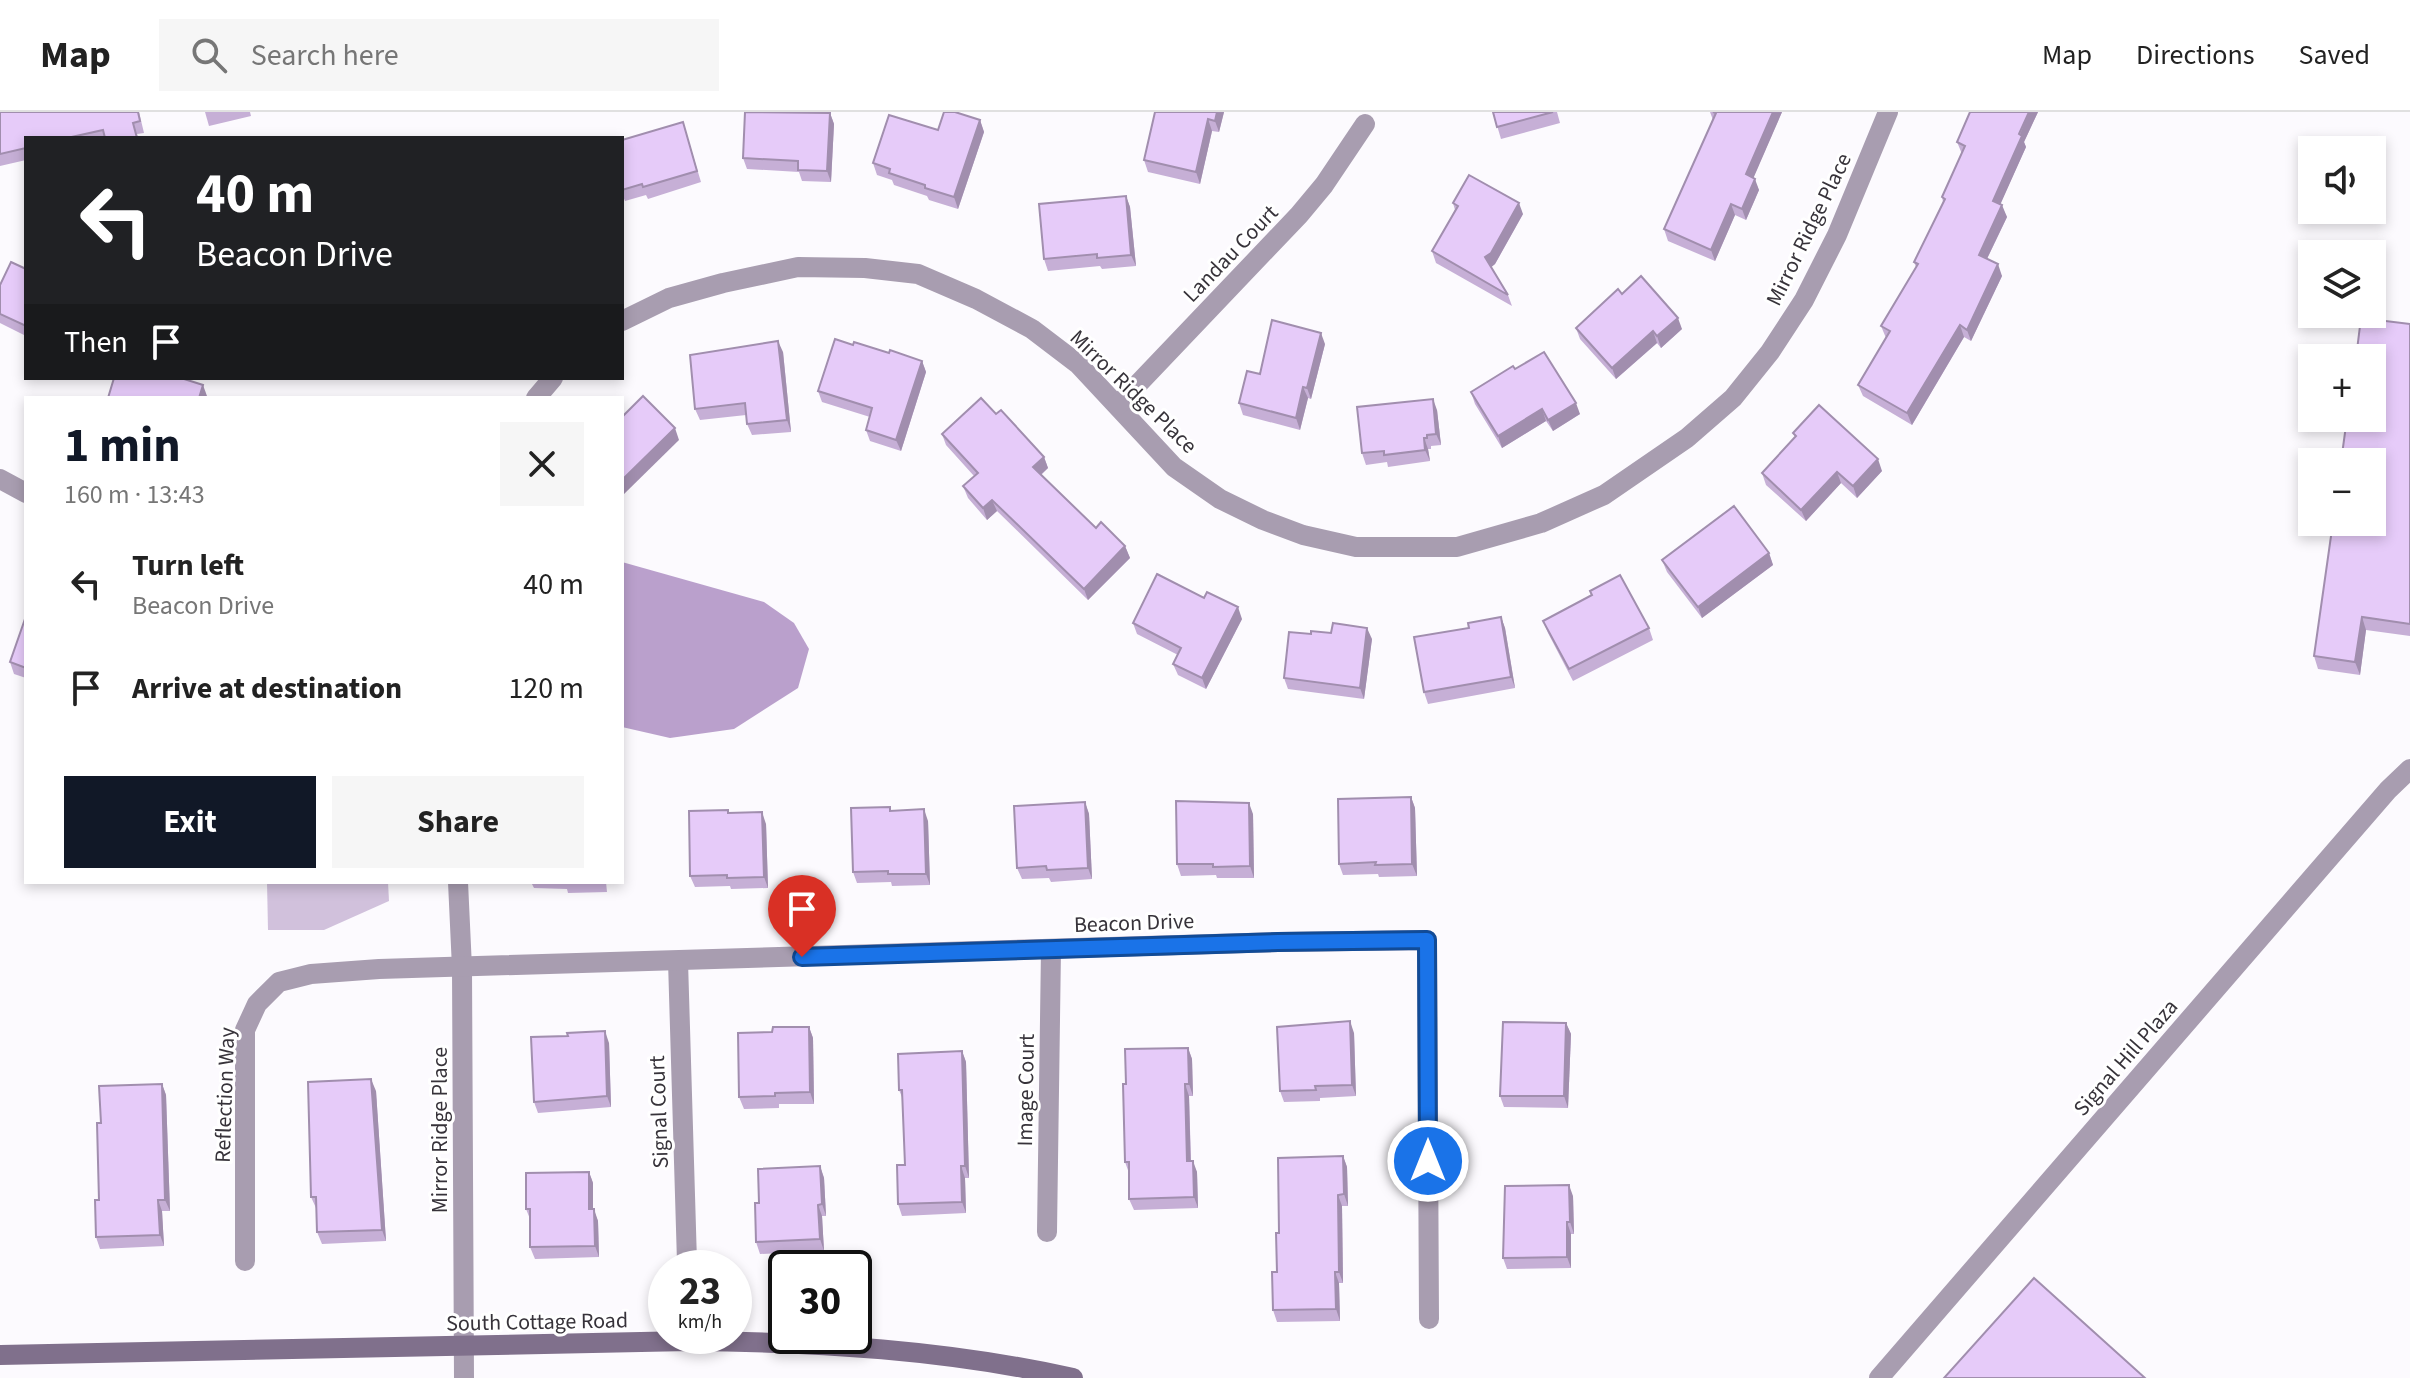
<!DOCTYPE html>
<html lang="en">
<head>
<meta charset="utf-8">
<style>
  body { margin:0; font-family:"Source Sans 3",sans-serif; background:#f6f6f6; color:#222; height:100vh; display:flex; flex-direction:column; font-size:30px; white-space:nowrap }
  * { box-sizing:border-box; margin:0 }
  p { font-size:26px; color:#767676 }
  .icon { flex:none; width:44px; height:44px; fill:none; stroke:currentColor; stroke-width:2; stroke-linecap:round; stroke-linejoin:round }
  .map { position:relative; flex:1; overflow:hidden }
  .drawer { position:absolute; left:24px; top:284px; width:600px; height:488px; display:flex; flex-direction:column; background:#fff; border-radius:0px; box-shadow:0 4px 12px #0003 }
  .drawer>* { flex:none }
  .banner { position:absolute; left:24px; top:24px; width:600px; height:244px; border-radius:0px; box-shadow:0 4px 12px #0003; background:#202124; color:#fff; overflow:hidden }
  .buttons { position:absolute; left:2298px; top:24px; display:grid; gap:16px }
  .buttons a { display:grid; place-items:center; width:88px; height:88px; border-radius:0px; background:#fff; box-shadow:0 4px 12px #0003; font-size:40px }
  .speed { position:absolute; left:648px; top:1138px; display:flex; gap:16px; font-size:40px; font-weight:700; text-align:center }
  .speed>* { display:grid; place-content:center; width:104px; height:104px; border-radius:50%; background:#fff; box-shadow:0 4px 12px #0003; line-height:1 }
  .speed small { font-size:20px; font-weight:400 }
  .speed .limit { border:4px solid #111; border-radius:12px; background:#fff; color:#111 }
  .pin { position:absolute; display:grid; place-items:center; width:68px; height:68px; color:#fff; margin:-82px -34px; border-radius:50% 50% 50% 0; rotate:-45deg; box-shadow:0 0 8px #0007 }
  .pin .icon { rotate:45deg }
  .me { position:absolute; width:88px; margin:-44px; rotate:0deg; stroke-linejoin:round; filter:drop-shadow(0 0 6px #0008) }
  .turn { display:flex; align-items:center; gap:28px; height:168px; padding:0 40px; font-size:36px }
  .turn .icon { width:104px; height:104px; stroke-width:2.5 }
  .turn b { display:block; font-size:56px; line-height:68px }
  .then { display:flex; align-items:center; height:76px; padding:0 40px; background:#0003; gap:16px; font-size:30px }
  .round { display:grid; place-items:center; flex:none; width:84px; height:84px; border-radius:0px; background:#f6f6f6 }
  .head { display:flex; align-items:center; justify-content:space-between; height:136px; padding:0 40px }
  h1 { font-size:48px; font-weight:700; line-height:60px; color:#111827 }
  .button { display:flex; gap:16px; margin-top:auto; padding:16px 40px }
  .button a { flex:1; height:92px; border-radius:0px; background:#111827; color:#fff; font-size:32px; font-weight:700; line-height:92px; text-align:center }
  .button a+a { background:#f6f6f6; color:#222 }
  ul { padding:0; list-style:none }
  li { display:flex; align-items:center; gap:24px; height:104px; padding:0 40px }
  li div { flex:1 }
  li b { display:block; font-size:30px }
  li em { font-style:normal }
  header { display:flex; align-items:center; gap:48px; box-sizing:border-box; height:112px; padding:0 40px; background:#fff; border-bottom:2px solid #e0e0e0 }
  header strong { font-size:38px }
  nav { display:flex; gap:44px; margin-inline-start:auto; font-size:28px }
  .search { width:560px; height:72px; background:#f6f6f6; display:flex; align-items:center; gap:20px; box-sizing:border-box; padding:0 28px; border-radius:0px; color:#767676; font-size:30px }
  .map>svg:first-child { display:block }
</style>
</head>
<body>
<header>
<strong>Map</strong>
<div class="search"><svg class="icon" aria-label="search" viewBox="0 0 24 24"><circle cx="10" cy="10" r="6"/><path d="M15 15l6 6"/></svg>Search here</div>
<nav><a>Map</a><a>Directions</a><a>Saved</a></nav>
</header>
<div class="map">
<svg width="2410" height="1266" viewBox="0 0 2410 1266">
  <rect width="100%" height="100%" fill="#fcfafe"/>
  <!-- green -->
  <polygon fill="#d1c1dc" points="267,770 388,770 389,789 324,818 268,818"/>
  <!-- water -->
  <polygon fill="#baa0cc" points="622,450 764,490 794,511 809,537 798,576 734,617 670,626 622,615"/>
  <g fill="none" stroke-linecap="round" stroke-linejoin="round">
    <!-- street -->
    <g stroke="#a89db0" stroke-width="20">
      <polyline points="622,209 669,186 723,171 798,155 865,156 918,162 976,187 1032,217 1078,252 1174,355 1220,387 1263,408 1303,423 1356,435 1457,435 1541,411 1604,383 1687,326 1733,286 1770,240 1804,188 1837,123 1888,0"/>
      <polyline points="536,286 553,266"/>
      <polyline points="1118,293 1299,103 1324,73 1365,12"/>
      <polyline points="0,367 26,381"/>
      <polyline points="458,770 462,856 464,1266"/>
      <polyline points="678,849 687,1150"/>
      <polyline points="1047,1120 1051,837"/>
      <polyline points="245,1149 245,918 257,892 279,870 311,862 379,857 1278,830 1427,828 1429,1207"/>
      <polyline points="1879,1266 2388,678 2410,657"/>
    </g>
    <!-- secondary -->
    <path stroke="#80708c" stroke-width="20" d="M0,1243L689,1229C818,1230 947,1238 1073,1266"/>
  </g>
  <!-- wall -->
  <g fill="#c6afd6">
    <polygon points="0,0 139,0 144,21 137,22 138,26 26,26 26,48 0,54"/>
    <polygon points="205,0 250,0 251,4 209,14"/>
    <polygon points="1155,0 1224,0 1219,20 1212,19 1200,72 1148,60 1144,48"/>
    <polygon points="1493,0 1557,0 1560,11 1501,27"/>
    <polygon points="1710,0 1782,0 1753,66 1759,78 1746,108 1735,103 1715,149 1668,129 1664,117 1713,8"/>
    <polygon points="1970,0 2038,0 2024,30 2026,35 2000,92 2007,105 1987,147 2002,164 1971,229 1964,225 1912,313 1863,284 1858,273 1886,226 1881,214 1916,155 1914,150 1943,90 1942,85 1962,42 1957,30"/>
    <polygon points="830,1 834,12 831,70 802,69 799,60 747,57 743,46"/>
    <polygon points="980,8 984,20 958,97 929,88 927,84 894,73 892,68 877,63 873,51 938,18"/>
    <polygon points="683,10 701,70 648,87 646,83 625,89 622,82 622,28"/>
    <polygon points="1126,84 1130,95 1136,154 1102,157 1100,154 1048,159 1044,147"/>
    <polygon points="1453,91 1523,102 1495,152 1491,155 1508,183 1512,194 1436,151 1432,139 1455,98"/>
    <polygon points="26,157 26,224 0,211 0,173"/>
    <polygon points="1622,182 1682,217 1661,236 1657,231 1616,267 1580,227 1576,216"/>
    <polygon points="2410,212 2410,524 2366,518 2360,563 2318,557 2314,544"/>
    <polygon points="1325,232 1311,287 1308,286 1300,318 1243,303 1239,291 1260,262"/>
    <polygon points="853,233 922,249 926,260 901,339 870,329 866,318 870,305 822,290 818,279"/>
    <polygon points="783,240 791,320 752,323 747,312 746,303 700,308 695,297"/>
    <polygon points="1515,257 1580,302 1553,319 1546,309 1502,336 1475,292 1471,280"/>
    <polygon points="1437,298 1441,333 1431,334 1431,337 1428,337 1430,349 1388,355 1387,350 1366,353 1362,341"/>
    <polygon points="996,302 1044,345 1048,356 1041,363 1096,416 1125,434 1130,446 1088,488 997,399 987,408 968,386 963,374 974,364 946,333 942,322"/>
    <polygon points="1793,321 1882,359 1857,386 1841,371 1806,409 1766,373 1762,361 1795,325"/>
    <polygon points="1769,441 1773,453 1702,506 1667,460 1662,448"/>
    <polygon points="1590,479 1649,516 1653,528 1573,569 1548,521 1543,509 1592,483"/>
    <polygon points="26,504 26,566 14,562 10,550"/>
    <polygon points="1501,505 1505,516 1515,576 1428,592 1424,580 1469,516"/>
    <polygon points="1242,507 1206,577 1178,563 1173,552 1178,543 1137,522 1133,511"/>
    <polygon points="1372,527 1364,587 1288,577 1284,566"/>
    <polygon points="1411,685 1415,696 1417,764 1379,765 1378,762 1343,763 1339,752"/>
    <polygon points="1085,690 1089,702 1092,767 1051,770 1049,766 1022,767 1017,756"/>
    <polygon points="728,698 729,701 766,712 768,776 731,777 730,774 695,775 690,764"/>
    <polygon points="891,699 928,709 930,773 892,774 891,770 857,771 853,760"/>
    <polygon points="1253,702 1254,766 1217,766 1216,763 1181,764 1177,752"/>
    <polygon points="531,770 606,770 607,780 568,781 567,777 534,776"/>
    <polygon points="1566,911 1571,922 1568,996 1504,995 1500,984"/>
    <polygon points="809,915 813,926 814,992 779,992 779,996 744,997 739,985 772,920"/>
    <polygon points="1354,921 1356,984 1320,986 1320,989 1284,990 1280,979"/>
    <polygon points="568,924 609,931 611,995 538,1001 534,990"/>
    <polygon points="1188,936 1192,947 1193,984 1189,984 1191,1049 1197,1060 1198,1096 1134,1098 1129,1087 1129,1061 1125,1050 1126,972"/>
    <polygon points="962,939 966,950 969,1066 965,1066 966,1101 902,1104 898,1092 905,1053 902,985 899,978"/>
    <polygon points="162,972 166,983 170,1099 162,1099 164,1134 100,1137 96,1125 99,1088 101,1011"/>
    <polygon points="376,979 386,1129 322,1132 317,1120 316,1096 311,1085"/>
    <polygon points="1343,1044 1347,1055 1348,1094 1342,1094 1343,1171 1339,1171 1340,1209 1277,1210 1273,1198 1277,1160"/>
    <polygon points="820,1054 824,1066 826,1104 822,1104 824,1139 760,1142 756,1130 759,1091"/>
    <polygon points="589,1060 593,1071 593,1097 598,1109 599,1145 535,1147 530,1135 530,1107 526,1097"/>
    <polygon points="1573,1084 1574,1122 1571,1122 1571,1156 1507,1157 1503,1146"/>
  </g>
  <!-- shaded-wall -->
  <g fill="#a18eae">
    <polygon points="1217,0 1224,0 1219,20 1215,9"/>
    <polygon points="1773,0 1782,0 1750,74 1746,62"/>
    <polygon points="2029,0 2038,0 2024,30 2026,35 1997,100 1993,89"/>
    <polygon points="830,1 834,12 831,70 827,59"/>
    <polygon points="1208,7 1212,19 1200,72 1196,60"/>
    <polygon points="980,8 984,20 958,97 954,85"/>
    <polygon points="1755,67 1759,78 1746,108 1742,97"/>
    <polygon points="1126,84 1130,95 1136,154 1131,143"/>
    <polygon points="1519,91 1523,102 1495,152 1489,157 1485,145"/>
    <polygon points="1731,92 1735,103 1715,149 1711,138"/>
    <polygon points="2002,93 2007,105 1983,155 1979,143"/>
    <polygon points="1998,152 2002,164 1971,229 1967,218"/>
    <polygon points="1678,206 1682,217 1661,236 1657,224"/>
    <polygon points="1960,213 1964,225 1912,313 1907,301"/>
    <polygon points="1653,219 1657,231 1616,267 1612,256"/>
    <polygon points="1321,221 1325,232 1311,287 1307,276"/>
    <polygon points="778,229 783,240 791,320 787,308"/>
    <polygon points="922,249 926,260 901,339 896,328"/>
    <polygon points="203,273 207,284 206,286 199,286"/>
    <polygon points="1303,275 1308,286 1300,318 1296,306"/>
    <polygon points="1433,287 1437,298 1441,333 1436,322"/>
    <polygon points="1576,291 1580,302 1553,319 1548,308"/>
    <polygon points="1542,297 1546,309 1502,336 1498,324"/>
    <polygon points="675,316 679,328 622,384 622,368"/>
    <polygon points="1424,326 1428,337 1430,349 1425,338"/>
    <polygon points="1044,345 1048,356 1037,366 1033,355"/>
    <polygon points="1878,347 1882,359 1857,386 1853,374"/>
    <polygon points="1837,360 1841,371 1806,409 1801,398"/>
    <polygon points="992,388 997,399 987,408 983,396"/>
    <polygon points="1125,434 1130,446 1088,488 1084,477"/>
    <polygon points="1769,441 1773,453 1702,506 1698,495"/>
    <polygon points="1238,495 1242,507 1206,577 1202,566"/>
    <polygon points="1501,505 1505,516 1515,576 1511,565"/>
    <polygon points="2362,505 2366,518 2360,563 2355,550"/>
    <polygon points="1367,516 1372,527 1364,587 1360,576"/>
    <polygon points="1411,685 1415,696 1417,764 1412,752"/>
    <polygon points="1085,690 1089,702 1092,767 1088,756"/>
    <polygon points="1249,691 1253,702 1254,766 1250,754"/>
    <polygon points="924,697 928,709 930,773 926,762"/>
    <polygon points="762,700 766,712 768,776 764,765"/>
    <polygon points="1350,909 1354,921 1356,984 1352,973"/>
    <polygon points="1566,911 1571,922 1568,996 1564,984"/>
    <polygon points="809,915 813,926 814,992 810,980"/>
    <polygon points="605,919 609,931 611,995 607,984"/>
    <polygon points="1188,936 1192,947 1193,984 1189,972"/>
    <polygon points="962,939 966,950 969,1066 965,1054"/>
    <polygon points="371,967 376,979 386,1129 382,1118"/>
    <polygon points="162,972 166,983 170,1099 165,1088"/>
    <polygon points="1185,972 1189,984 1191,1061 1187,1049"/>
    <polygon points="1343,1044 1347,1055 1348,1094 1344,1082"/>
    <polygon points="1193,1049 1197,1060 1198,1096 1194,1085"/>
    <polygon points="820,1054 824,1066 826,1104 822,1092"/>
    <polygon points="961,1054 965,1066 966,1101 962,1090"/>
    <polygon points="589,1060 593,1071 593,1108 589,1097"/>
    <polygon points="1569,1073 1573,1084 1574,1122 1570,1110"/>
    <polygon points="1338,1083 1342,1094 1343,1171 1339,1160"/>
    <polygon points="158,1088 162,1099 164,1134 160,1123"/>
    <polygon points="818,1093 822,1104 824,1139 820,1127"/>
    <polygon points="594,1097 598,1109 599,1145 595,1134"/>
    <polygon points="1567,1110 1571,1122 1571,1156 1567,1145"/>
    <polygon points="1335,1160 1339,1171 1340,1209 1336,1197"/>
  </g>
  <!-- building -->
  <g fill="#e6cbf9" stroke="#a18eae" stroke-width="2">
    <polygon points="0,0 138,0 140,9 133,11 137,26 105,26 103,18 67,26 26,26 26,36 0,42"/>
    <polygon points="745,0 830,1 827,59 798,58 798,49 743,46"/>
    <polygon points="944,0 955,0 980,8 954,85 925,76 925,73 889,61 890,57 873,51 889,3 938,18"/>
    <polygon points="1155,0 1217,0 1215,9 1208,7 1196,60 1144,48"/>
    <polygon points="1493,0 1553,0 1497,15"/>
    <polygon points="1713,0 1773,0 1746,62 1755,67 1742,97 1731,92 1711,138 1664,117 1716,1"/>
    <polygon points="1970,0 2029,0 2019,22 2022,24 1993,89 2002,93 1979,143 1998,152 1967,218 1960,213 1907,301 1858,273 1890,219 1881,214 1918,152 1914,150 1945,87 1942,85 1965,34 1957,30"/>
    <polygon points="683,10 697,59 643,75 642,72 622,78 622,28"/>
    <polygon points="1469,63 1519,91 1491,141 1485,145 1508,183 1432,139 1458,94 1453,91"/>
    <polygon points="1126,84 1131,143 1097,146 1097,142 1044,147 1039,92"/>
    <polygon points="11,150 26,157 26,214 0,202 0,173"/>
    <polygon points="1641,164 1678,206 1657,224 1653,219 1612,256 1576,216 1618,177 1622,182"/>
    <polygon points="2361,206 2410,212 2410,512 2362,505 2355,550 2314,544 2333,410 2372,410 2372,350 2341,350 2347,306 2372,306 2372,246 2356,246"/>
    <polygon points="1272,208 1321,221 1307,276 1303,275 1296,306 1239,291 1247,259 1260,262"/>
    <polygon points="835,227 853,233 854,230 889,241 890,238 922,249 896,328 866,318 872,296 818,279"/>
    <polygon points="778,229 787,308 747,312 745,291 695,297 690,243"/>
    <polygon points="1544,240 1576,291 1548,308 1542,297 1498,324 1471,280 1513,254 1515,257"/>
    <polygon points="114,266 181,266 203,273 199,286 108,286"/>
    <polygon points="643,284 675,316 622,368 622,305"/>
    <polygon points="981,286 996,302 1001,298 1044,345 1033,355 1096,416 1101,410 1125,434 1084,477 992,388 983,396 963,374 978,361 942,322"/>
    <polygon points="1433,287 1436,322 1427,323 1427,326 1424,326 1425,338 1384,343 1384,339 1362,341 1357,295"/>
    <polygon points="1819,293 1878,347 1853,374 1837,360 1801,398 1762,361 1796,324 1793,321"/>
    <polygon points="1734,394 1769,441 1698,495 1662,448"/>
    <polygon points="1157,462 1204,486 1207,480 1238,495 1202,566 1173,552 1181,536 1133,511"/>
    <polygon points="1620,463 1649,516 1569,557 1543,509 1592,483 1590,479"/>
    <polygon points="26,504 26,556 10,550"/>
    <polygon points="1501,505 1511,565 1424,580 1414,525 1469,516 1468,511"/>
    <polygon points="1333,511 1367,516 1360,576 1284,566 1289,520 1311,522 1311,519 1331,521"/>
    <polygon points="1411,685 1412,752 1375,753 1376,750 1339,752 1338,687"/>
    <polygon points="1176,689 1249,691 1250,754 1213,755 1213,752 1177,752"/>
    <polygon points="1085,690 1088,756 1047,758 1046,754 1017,756 1014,694"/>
    <polygon points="890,695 890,699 924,697 926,762 888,762 888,759 853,760 851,696"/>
    <polygon points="728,698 728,701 762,700 764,765 727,766 727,763 690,764 689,699"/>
    <polygon points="1350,909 1352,973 1315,974 1316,978 1280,979 1277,915"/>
    <polygon points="1503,910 1566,911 1564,984 1500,984"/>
    <polygon points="773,915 809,915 810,980 775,981 775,984 739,985 738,921 772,920"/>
    <polygon points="605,919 607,984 534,990 531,925 568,924 567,921"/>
    <polygon points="1188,936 1189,972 1185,972 1187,1049 1193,1049 1194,1085 1129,1087 1129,1050 1125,1050 1123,972 1126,972 1125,937"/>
    <polygon points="962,939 965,1054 961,1054 962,1090 898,1092 897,1053 905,1053 902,978 899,978 898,942"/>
    <polygon points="371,967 382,1118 317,1120 316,1085 311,1085 308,970"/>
    <polygon points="162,972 165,1088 158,1088 160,1123 96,1125 95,1088 99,1088 97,1011 101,1011 99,974"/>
    <polygon points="1343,1044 1344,1082 1338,1083 1339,1160 1335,1160 1336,1197 1273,1198 1272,1160 1277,1160 1276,1121 1279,1121 1278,1046"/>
    <polygon points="820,1054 822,1092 818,1093 820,1127 756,1130 755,1091 759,1091 758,1057"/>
    <polygon points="589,1060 589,1097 594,1097 595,1134 530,1135 530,1097 526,1097 526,1061"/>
    <polygon points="1569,1073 1570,1110 1567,1110 1567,1145 1503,1146 1505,1074"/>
    <polygon points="2034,1166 2145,1266 1944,1266"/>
  </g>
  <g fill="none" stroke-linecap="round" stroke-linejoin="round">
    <defs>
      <polyline id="route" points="802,845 1278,830 1427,828 1428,1049"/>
    </defs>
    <!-- route casing -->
    <use href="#route" stroke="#114b97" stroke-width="20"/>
    <!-- route -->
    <use href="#route" stroke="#1a73e8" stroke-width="14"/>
  </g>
  <g text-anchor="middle" stroke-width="6" stroke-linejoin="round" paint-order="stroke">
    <!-- street labels -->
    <g font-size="22" fill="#37333a" stroke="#fff">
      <text transform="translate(1808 117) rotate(-64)" y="8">Mirror Ridge Place</text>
      <text transform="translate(1230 141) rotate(-46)" y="8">Landau Court</text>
      <text transform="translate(1134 279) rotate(44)" y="8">Mirror Ridge Place</text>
      <text transform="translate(1134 810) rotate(-2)" y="8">Beacon Drive</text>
      <text transform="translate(2125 945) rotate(-49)" y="8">Signal Hill Plaza</text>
      <text transform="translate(1025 978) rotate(-89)" y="8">Image Court</text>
      <text transform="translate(224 983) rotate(-88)" y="8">Reflection Way</text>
      <text transform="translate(658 1000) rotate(-92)" y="8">Signal Court</text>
      <text transform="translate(439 1018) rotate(-90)" y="8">Mirror Ridge Place</text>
      <text transform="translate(537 1209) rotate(-1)" y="8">South Cottage Road</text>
    </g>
  </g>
</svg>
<div class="buttons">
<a><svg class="icon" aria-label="sound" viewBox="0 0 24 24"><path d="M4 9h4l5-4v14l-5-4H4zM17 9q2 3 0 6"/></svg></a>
<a><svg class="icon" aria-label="layers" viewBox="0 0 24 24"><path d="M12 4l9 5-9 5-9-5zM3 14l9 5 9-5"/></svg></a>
<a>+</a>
<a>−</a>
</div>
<div class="speed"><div>23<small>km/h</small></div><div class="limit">30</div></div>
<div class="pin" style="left:802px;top:845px;background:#d93025"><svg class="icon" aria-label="arrive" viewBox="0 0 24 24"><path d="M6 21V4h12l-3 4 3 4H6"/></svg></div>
<svg class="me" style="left:1428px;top:1049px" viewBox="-20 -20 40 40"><circle r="17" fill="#1a73e8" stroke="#fff" stroke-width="3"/><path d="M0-11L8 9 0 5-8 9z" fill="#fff"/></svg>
<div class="banner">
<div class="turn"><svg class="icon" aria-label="left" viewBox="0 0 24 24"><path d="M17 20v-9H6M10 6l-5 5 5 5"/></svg><div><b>40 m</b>Beacon Drive</div></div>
<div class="then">Then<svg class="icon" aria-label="arrive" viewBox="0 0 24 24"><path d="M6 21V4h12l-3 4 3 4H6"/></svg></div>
</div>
<section class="drawer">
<div class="head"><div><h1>1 min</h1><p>160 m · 13:43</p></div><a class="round"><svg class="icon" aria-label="close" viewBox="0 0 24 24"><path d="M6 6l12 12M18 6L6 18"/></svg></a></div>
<ul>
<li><svg class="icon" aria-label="left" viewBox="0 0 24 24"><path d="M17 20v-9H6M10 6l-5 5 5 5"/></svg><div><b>Turn left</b><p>Beacon Drive</p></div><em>40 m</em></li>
<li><svg class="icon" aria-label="arrive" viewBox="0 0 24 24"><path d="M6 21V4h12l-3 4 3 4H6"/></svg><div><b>Arrive at destination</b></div><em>120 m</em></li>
</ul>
<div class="button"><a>Exit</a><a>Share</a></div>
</section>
</div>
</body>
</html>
